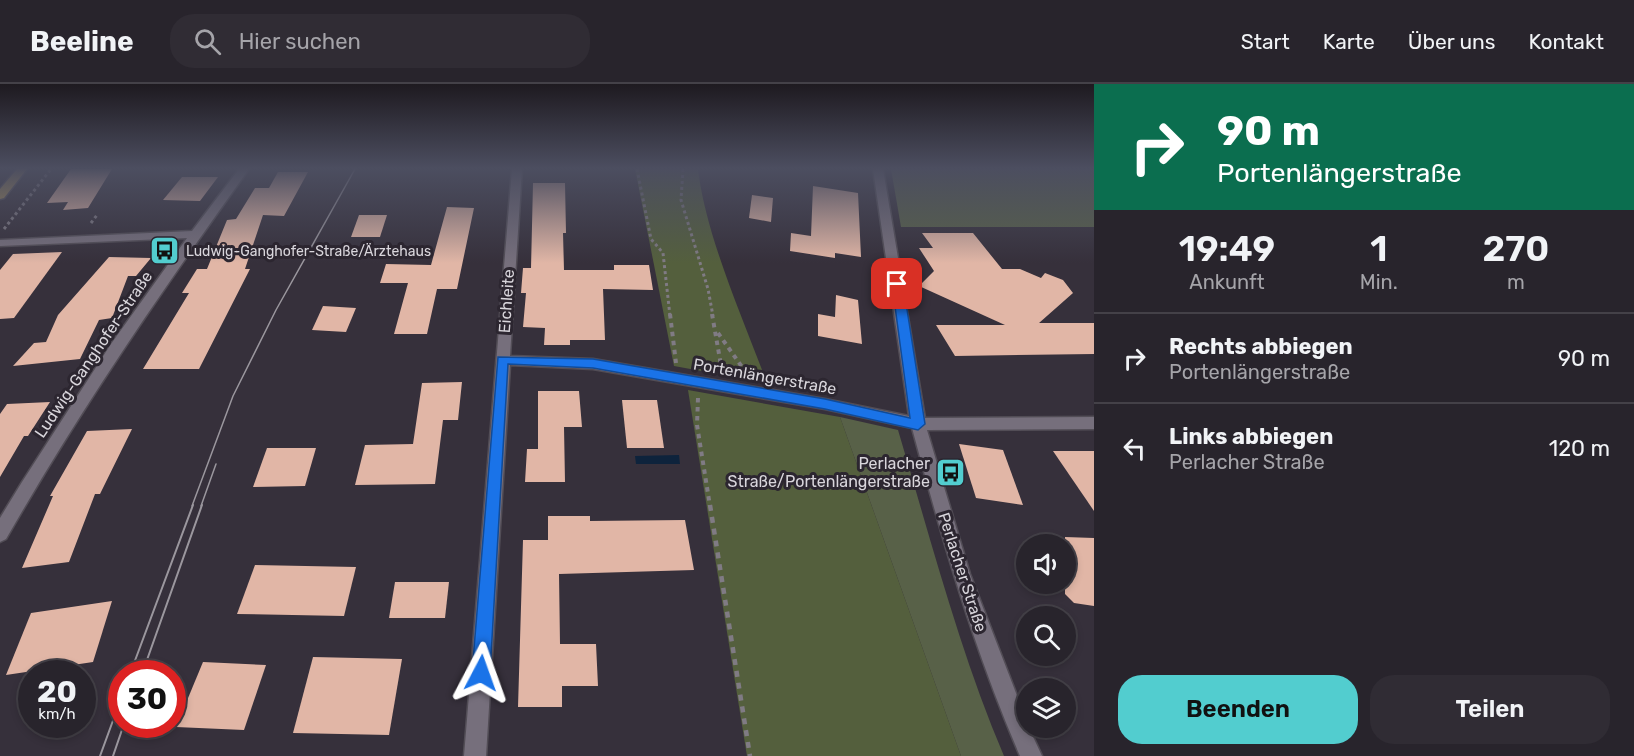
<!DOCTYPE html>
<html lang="de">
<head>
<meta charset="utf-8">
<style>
  body { margin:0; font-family:Rubik,sans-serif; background:#302c34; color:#f1f3f6; height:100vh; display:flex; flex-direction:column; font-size:22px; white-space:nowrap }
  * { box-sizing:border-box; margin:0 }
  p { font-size:20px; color:#a5a4a9 }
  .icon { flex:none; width:33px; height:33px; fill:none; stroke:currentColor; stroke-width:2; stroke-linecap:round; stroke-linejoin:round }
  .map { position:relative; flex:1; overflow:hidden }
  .sheet { display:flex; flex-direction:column; background:#28242c; width:540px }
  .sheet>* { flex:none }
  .guide { background:#0b6e4f; color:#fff; overflow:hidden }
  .controls { position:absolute; left:1016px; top:450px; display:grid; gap:12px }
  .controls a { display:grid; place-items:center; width:60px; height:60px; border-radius:50%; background:#28242c; box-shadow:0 3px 9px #0003,0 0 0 2px #444148; font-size:30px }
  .speed { position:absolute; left:18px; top:576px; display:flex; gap:12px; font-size:30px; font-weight:700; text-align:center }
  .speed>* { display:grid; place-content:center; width:78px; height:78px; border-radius:50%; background:#28242c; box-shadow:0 3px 9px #0003,0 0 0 2px #444148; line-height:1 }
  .speed small { font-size:15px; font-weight:400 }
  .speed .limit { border:9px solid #d22; background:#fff; color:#111 }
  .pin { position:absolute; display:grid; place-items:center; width:51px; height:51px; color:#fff; margin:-26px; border-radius:12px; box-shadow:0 3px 9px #0006 }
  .me { position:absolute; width:66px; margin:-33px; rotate:4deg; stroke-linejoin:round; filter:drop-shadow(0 0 4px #0008) }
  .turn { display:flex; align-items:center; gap:21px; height:126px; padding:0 24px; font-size:27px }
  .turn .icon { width:78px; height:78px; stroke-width:2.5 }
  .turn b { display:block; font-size:42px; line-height:51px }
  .eta { display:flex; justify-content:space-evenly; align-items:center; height:102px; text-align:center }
  .eta b { font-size:36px; font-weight:600; line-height:42px }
  .cta { display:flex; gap:12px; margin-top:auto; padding:12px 24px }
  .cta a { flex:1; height:69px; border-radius:24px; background:#52cdcf; color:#111; font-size:24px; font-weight:600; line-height:69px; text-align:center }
  .cta a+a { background:#302c34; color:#f1f3f6 }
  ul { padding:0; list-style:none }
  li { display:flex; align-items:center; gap:18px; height:90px; padding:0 24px; border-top:2px solid #444148 }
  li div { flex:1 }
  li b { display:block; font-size:22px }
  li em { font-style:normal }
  header { display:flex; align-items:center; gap:36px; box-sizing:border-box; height:84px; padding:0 30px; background:#28242c; border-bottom:2px solid #444148 }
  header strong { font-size:28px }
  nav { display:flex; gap:33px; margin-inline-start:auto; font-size:21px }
  .search { width:420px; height:54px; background:#302c34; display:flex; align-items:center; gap:15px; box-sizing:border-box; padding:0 21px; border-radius:24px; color:#a5a4a9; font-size:22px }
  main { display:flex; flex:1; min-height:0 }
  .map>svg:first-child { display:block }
</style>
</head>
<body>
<header>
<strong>Beeline</strong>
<div class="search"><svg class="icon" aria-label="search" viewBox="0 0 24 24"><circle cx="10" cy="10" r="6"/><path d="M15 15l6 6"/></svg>Hier suchen</div>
<nav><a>Start</a><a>Karte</a><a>Über uns</a><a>Kontakt</a></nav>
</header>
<main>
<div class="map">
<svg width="1094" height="672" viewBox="0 0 1094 672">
  <rect width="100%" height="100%" fill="#36303b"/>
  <!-- green -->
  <g fill="#586148">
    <polygon points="891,85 1094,85 1094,143 901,143"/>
    <path d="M840,333L898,346C930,453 960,569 1004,672H961Z"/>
  </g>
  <!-- forest -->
  <g fill="#545f3d">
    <path d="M635,85H698C706,153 743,234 767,299L674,282Z"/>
    <polygon points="688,306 840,333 961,672 747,672"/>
  </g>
  <!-- water -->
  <polygon fill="#0e233c" points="679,371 680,380 636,380 635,372"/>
  <!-- building -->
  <g fill="#e1b6a6">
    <polygon points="71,85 112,85 88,124 63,126 68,118 47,119"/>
    <polygon points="278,88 308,88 284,132 263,131 245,185 250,185 199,285 143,285 189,209 182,209 197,185 207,185 227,136 236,135 255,104 269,104"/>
    <polygon points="182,93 218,93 200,117 163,116"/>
    <polygon points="533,99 565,99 566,149 563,149 564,186 614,186 614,181 649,181 653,206 603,205 605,256 570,256 570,261 544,261 545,244 523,243 526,209 521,209 523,184 531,184"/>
    <polygon points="813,102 858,109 861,173 835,169 835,174 790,167 791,149 811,152"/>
    <polygon points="752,111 773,114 771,138 749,134"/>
    <polygon points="447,123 474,124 457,205 437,205 427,250 394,250 408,199 380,199 386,180 431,181"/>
    <polygon points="359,131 387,131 380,153 351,153"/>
    <polygon points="922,149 973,149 1002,185 1020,185 1041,194 1045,189 1063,196 1073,209 1039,239 1094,239 1094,270 955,272 936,241 1005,241 919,202 934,187 919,164 933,164"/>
    <polygon points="62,168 14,234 0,235 0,186 13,170"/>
    <polygon points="109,173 151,174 136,192 128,192 112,234 99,236 80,275 13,282 34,259 46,258 58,231"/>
    <polygon points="836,211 858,216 862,260 818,252 818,230 835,233"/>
    <polygon points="323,222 356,224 346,248 312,246"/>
    <polygon points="462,298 458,336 443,336 435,400 355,401 365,361 413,360 422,299"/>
    <polygon points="538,307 579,307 582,343 564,343 565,398 525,398 527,365 538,365"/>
    <polygon points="622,316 657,316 664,364 627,364"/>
    <polygon points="50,318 28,352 24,352 0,393 0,330 7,320"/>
    <polygon points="132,345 100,410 95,410 69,478 22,484 53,412 50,412 87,347"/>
    <polygon points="959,360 1003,366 1023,421 976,414"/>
    <polygon points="267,364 316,364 305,402 253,403"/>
    <polygon points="1053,367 1094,367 1094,427"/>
    <polygon points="548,432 590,432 590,437 685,436 694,486 559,490 560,560 596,560 598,602 562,602 562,623 518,623 523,456 548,456"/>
    <polygon points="1065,453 1094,454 1094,522 1074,519 1065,510"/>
    <polygon points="255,481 356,483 344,532 237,530"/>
    <polygon points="395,498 449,498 445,534 389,534"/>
    <polygon points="112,517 93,578 6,591 31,529"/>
    <polygon points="313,573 402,575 389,651 293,649"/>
    <polygon points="203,578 266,581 244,646 176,643"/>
  </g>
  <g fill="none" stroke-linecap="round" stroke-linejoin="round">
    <defs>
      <g id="minor">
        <path d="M239,85H249C162,206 80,326 6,455L0,458V434L22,398L111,260L187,154L0,162V156L192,147Z"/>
        <path d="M512,85H522L510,272L593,275L825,315L909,332L873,85H883L925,334L1094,333V345L927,346L970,490L1026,635V644H1029L1042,672H1020C974,566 942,455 912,344L825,325L593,285L510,281L486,672H464Z"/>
      </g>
      <polygon id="major" points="17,85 27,85 4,114 0,115 0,105"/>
    </defs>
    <!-- minor casing -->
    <use href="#minor" stroke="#524d56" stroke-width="3"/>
    <!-- major casing -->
    <use href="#major" stroke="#524d56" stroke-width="3"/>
    <!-- path-far2 -->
    <g stroke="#807b84" stroke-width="3" stroke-dasharray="3 3" stroke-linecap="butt">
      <polyline points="637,85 651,155 663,169 670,232"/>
      <polyline points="683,85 681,116 708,205 713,232"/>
      <polyline points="91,139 97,131"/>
      <polyline points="4,145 51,85"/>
    </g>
    <!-- path-far1 -->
    <g stroke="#807b84" stroke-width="4" stroke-dasharray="4.5 4.5" stroke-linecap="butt">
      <polyline points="670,230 676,279"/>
      <polyline points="712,230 722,287"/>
      <polyline points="718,249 747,290"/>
      <polyline points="698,314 697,341 710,422"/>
    </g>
    <!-- path -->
    <polyline stroke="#807b84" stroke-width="4.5" stroke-dasharray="6 6" stroke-linecap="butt" points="710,421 750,672"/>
    <!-- minor -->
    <use href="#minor" fill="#766f7c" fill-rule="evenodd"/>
    <!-- major -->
    <use href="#major" fill="#ac9257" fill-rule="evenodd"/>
    <!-- tram-far1 -->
    <g stroke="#9b979e" stroke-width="1.5">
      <polyline points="192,422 233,312 276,226 355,85"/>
      <polyline points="201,422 216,380"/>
    </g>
    <!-- tram -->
    <g stroke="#9b979e" stroke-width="2">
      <polyline points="130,590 193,421"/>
      <polyline points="142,590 202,421"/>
      <polyline points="100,672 122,612"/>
      <polyline points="113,672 124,640"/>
    </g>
  </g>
  <!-- sky -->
  <linearGradient id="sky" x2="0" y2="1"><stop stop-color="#1e1a20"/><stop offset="0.47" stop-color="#4c4e60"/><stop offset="1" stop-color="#4c4e60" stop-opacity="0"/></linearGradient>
  <rect width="1094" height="179" fill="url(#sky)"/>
  <!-- route -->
  <polygon fill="#1a73e8" stroke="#114b97" stroke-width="1.5" points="897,197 903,200 925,340 918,346 825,325 593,284 508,280 490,589 487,596 481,598 474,596 472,589 498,273 593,275 825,315 910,334 892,200"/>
  <!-- icons -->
  <defs>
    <symbol id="bus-square" viewBox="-11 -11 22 22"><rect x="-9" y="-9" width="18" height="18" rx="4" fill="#52cdcf" stroke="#2c2630"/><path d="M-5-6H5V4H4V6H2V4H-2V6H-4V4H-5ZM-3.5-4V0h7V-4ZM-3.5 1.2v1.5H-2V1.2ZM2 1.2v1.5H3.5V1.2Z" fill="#111"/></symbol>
  </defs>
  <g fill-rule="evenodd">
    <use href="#bus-square" x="148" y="150" width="33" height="33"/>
    <use href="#bus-square" x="934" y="372" width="33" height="33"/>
  </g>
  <g text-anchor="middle" stroke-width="6" stroke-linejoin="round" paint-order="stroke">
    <!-- far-poi labels -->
    <g font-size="14" fill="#d9d6dc" stroke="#2c2630" text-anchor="start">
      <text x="186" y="172">Ludwig-Ganghofer-Straße/Ärztehaus</text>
    </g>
    <!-- street labels -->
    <g font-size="16" fill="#d9d6dc" stroke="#2c2630">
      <text transform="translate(506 217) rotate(-86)" y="6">Eichleite</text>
      <text transform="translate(93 270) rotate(-56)" y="6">Ludwig-Ganghofer-Straße</text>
      <text transform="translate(765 292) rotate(10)" y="6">Portenlängerstraße</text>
      <text transform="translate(963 488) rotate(72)" y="6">Perlacher Straße</text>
    </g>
    <!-- poi labels -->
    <g font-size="16" fill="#d9d6dc" stroke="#2c2630" text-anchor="end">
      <text x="930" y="385">Perlacher<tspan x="930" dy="18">Straße/Portenlängerstraße</tspan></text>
    </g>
  </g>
</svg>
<div class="controls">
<a><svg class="icon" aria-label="sound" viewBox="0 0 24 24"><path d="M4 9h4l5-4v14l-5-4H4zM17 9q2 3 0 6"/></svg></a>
<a><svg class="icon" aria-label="search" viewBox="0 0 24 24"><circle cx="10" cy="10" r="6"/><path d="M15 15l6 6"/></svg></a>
<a><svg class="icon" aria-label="layers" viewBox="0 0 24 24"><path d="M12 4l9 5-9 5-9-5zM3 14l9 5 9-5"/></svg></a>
</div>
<div class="speed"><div>20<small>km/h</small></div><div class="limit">30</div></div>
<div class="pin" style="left:897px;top:200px;background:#d93025"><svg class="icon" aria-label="arrive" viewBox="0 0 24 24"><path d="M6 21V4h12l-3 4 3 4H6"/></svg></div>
<svg class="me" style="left:481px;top:589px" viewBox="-20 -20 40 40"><path d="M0-17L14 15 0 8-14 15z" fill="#1a73e8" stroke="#fff" stroke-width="4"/></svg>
</div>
<section class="sheet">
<div class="guide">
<div class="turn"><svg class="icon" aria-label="right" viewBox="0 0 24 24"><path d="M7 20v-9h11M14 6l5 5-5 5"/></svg><div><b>90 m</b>Portenlängerstraße</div></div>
</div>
<div class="eta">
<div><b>19:49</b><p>Ankunft</p></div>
<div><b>1</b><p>Min.</p></div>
<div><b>270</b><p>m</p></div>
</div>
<ul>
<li><svg class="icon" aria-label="right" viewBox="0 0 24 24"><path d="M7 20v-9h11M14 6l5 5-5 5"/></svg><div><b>Rechts abbiegen</b><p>Portenlängerstraße</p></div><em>90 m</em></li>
<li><svg class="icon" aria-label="left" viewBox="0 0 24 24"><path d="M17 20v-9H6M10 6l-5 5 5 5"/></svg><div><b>Links abbiegen</b><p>Perlacher Straße</p></div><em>120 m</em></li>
</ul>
<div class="cta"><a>Beenden</a><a>Teilen</a></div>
</section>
</main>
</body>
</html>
